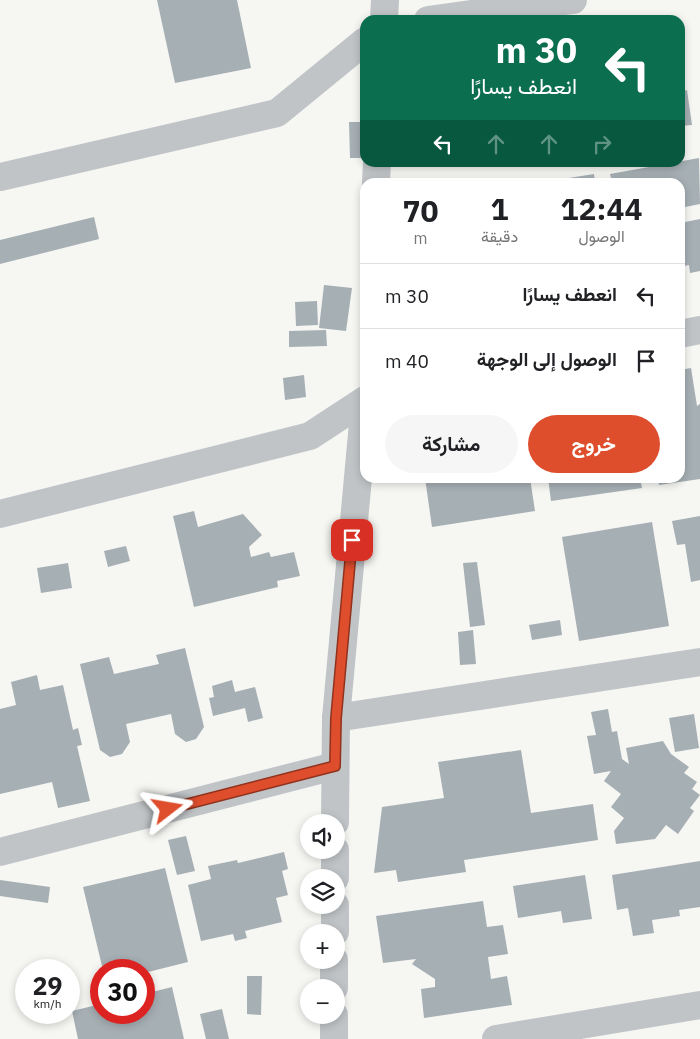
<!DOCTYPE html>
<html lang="ar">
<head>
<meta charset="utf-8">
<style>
  body { margin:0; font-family:"IBM Plex Sans",Vazirmatn,sans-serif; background:#f6f6f6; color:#202124; direction:rtl; height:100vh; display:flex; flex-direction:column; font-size:19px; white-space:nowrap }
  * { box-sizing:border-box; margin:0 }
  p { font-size:16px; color:#757577 }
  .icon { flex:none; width:28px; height:28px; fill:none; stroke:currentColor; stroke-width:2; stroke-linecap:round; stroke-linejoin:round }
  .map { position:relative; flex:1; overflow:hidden; direction:ltr }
  .drawer { position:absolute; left:360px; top:178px; width:325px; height:305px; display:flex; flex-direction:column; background:#fff; border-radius:15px; box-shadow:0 2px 8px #0003; direction:rtl }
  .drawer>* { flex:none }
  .hud { position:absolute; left:360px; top:15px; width:325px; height:152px; border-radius:15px; box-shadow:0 2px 8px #0003; direction:rtl; background:#0b6e4f; color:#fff; overflow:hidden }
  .controls { position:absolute; left:300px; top:814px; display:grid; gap:10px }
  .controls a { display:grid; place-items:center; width:45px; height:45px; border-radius:50%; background:#fff; box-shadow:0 2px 8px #0003; font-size:25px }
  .speed { position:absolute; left:15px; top:959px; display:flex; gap:10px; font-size:25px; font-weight:700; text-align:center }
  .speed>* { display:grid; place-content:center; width:65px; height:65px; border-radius:50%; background:#fff; box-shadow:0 2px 8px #0003; line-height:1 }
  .speed small { font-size:12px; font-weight:400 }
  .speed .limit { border:8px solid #d22; background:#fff; color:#111 }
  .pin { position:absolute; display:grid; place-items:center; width:42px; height:42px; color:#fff; margin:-21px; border-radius:10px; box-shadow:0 2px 8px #0006 }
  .me { position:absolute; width:55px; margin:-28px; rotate:76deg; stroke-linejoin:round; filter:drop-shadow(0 0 4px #0008) }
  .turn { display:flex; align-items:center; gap:18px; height:105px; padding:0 25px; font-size:22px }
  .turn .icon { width:65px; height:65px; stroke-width:2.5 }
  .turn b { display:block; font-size:35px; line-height:42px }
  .lanes { display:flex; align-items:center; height:48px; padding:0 25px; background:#0003; justify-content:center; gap:25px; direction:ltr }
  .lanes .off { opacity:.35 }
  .eta { display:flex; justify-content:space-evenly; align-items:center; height:85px; text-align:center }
  .eta b { font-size:30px; font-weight:700; line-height:35px }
  .primary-button { display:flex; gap:10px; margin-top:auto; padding:10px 25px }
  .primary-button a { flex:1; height:58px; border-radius:30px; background:#de4d2c; color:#fff; font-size:20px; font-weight:700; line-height:58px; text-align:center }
  .primary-button a+a { background:#f6f6f6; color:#202124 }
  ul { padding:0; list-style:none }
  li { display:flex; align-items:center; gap:15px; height:65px; padding:0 25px; border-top:1px solid #e0e0e0 }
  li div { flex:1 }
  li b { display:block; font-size:19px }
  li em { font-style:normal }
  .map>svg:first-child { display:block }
</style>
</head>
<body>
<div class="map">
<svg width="700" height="1039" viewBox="0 0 700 1039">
  <rect width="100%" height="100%" fill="#f6f6f3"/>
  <!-- building -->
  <g fill="#a6afb4">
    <polygon points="157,0 237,0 251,68 175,83"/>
    <polygon points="680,55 684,74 680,75"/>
    <polygon points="687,90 692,125 680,126 680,92"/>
    <polygon points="349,122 361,122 362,158 350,158"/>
    <polygon points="699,158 700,204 680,208 680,182 612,182 610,174"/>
    <polygon points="594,174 595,182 550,182 550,181"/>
    <polygon points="94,217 99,239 0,264 0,240"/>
    <polygon points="700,219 700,271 690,273 689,265 680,267 680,223"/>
    <polygon points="324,285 352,288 346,331 319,328"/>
    <polygon points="317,301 318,325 296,326 295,302"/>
    <polygon points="326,330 327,346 289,347 289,331"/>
    <polygon points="691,368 697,406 700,404 700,479 659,485 658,478 680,478 680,370"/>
    <polygon points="304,375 306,397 285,400 283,378"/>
    <polygon points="425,478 530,478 535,511 432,527"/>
    <polygon points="548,478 640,478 642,488 551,501"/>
    <polygon points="194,511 198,527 243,514 262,535 249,547 251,557 269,552 271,557 294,552 300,576 277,581 278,587 194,607 173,516"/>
    <polygon points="700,516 700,580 691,582 685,544 677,545 672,521"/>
    <polygon points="652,522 669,626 579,641 562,537"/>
    <polygon points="126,546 130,561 108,567 104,551"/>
    <polygon points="477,562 485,625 470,627 463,563"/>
    <polygon points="68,563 72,588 41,593 37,568"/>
    <polygon points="560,620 562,635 532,640 529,625"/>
    <polygon points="473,630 476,664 460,665 458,632"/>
    <polygon points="185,648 204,727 196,739 186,742 175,734 171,714 126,724 130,742 122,754 110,757 100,750 80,664 109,657 114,674 159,664 156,655"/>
    <polygon points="37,675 40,690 63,685 73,730 78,728 82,745 77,746 90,801 58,808 52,782 0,794 0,709 16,705 11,682"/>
    <polygon points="232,680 235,692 255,687 263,718 248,722 245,708 213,716 209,698 214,697 212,686"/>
    <polygon points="608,709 612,732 617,731 622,759 629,764 626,748 663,741 671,754 689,767 684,773 697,782 692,789 700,795 690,808 694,811 678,834 666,825 655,839 616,844 614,831 624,818 611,807 621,794 604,781 611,771 594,774 587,736 596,735 591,712"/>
    <polygon points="694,714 699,748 675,752 669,718"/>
    <polygon points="521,750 531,813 593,804 598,840 464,860 466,872 398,882 396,870 374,873 382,807 444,798 438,762"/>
    <polygon points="186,836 195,871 177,875 168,840"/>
    <polygon points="284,852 288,869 282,871 288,895 276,898 282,922 245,931 247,938 235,941 233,934 201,941 188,885 211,879 208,866 237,860 238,863"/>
    <polygon points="700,861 700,907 679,910 680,916 652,920 654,933 633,936 628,908 617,910 612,875"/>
    <polygon points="165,868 188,962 144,973 144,970 103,970 83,887"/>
    <polygon points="585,875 592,919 563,923 561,911 518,918 513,886"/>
    <polygon points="0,880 50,887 48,903 0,896"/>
    <polygon points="483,901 487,927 503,925 508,954 488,957 491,979 507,976 512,1005 424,1018 421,989 435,987 435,979 412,964 416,959 383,963 376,916"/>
    <polygon points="247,976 262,976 261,1015 247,1014"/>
    <polygon points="172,987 184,1039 78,1039 72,1011 101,1004 101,1012 144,1012 144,994"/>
    <polygon points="222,1009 229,1039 206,1039 200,1014"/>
  </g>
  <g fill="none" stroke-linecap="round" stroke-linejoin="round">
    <!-- minor -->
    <g stroke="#c0c4c7" stroke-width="28">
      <polyline points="384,20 385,0"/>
      <polyline points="428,20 573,0"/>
      <polyline points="0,177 277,113 365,41"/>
      <polyline points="376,182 377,162"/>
      <polyline points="680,334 700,330"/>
      <polyline points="0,514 310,436 365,400"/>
      <polyline points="336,718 700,662"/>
      <polyline points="335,822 336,718 365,401"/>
      <polyline points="0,852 335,766"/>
      <polyline points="335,878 335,850"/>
      <polyline points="335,932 335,905"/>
      <polyline points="334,988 334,960"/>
      <polyline points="334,1039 334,1015"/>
      <polyline points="496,1039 700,1005"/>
    </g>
  </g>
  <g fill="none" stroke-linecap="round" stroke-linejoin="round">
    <defs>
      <polyline id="route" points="168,809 335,766 336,718 352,540"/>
    </defs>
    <!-- route casing -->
    <use href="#route" stroke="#90321d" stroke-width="12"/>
    <!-- route -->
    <use href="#route" stroke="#de4d2c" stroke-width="9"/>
  </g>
</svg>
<div class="controls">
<a><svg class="icon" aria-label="sound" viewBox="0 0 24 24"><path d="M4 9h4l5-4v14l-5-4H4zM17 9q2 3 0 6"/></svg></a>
<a><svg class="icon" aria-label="layers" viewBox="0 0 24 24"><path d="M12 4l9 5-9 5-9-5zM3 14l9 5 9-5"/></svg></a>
<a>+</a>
<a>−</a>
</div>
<div class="speed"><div>29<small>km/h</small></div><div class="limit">30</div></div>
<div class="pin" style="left:352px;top:540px;background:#d93025"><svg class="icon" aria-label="arrive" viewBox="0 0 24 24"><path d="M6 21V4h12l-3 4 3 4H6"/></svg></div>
<svg class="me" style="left:168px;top:809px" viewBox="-20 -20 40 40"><path d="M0-17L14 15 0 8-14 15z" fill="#de4d2c" stroke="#fff" stroke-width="4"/></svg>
<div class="hud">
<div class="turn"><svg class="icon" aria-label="left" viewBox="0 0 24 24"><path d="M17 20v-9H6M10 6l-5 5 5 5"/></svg><div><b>30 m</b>انعطف يسارًا</div></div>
<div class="lanes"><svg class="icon" aria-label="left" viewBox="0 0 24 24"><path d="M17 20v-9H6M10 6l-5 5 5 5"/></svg><svg class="icon off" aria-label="ahead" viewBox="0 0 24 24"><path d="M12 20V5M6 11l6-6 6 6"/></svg><svg class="icon off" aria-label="ahead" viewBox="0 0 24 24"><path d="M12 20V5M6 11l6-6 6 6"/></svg><svg class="icon off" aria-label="right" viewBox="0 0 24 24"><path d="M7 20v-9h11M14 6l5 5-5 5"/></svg></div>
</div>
<section class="drawer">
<div class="eta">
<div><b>12:44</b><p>الوصول</p></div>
<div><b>1</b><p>دقيقة</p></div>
<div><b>70</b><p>m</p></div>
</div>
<ul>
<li><svg class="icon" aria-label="left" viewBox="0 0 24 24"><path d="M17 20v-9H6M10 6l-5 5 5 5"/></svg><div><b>انعطف يسارًا</b></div><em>30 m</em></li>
<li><svg class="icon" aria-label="arrive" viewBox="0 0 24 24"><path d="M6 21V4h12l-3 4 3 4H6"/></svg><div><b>الوصول إلى الوجهة</b></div><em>40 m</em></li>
</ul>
<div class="primary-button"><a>خروج</a><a>مشاركة</a></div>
</section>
</div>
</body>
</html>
